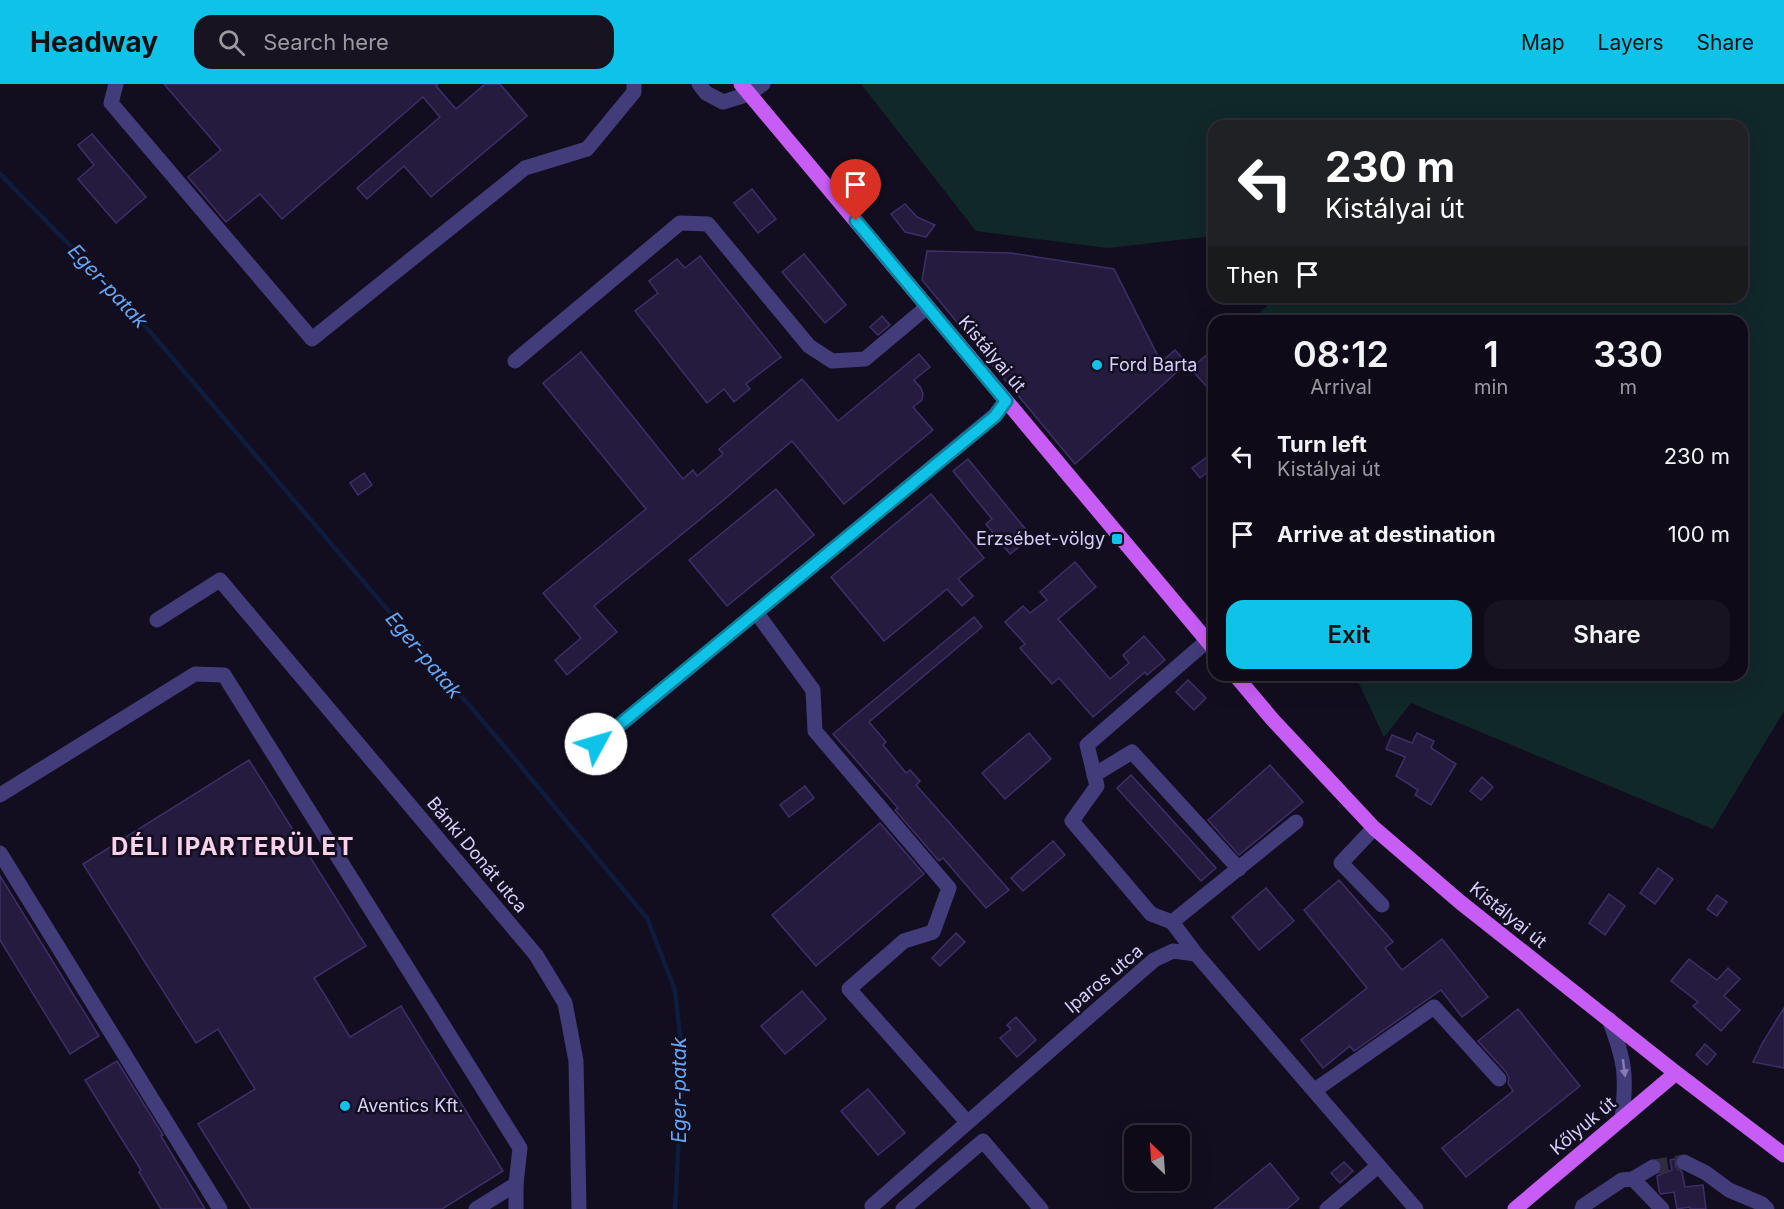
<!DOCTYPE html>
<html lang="en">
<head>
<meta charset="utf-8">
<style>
  body { margin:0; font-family:Inter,sans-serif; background:#171320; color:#f1f3f6; height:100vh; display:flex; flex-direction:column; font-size:22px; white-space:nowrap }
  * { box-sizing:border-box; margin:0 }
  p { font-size:20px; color:#9b9aa1 }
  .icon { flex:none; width:33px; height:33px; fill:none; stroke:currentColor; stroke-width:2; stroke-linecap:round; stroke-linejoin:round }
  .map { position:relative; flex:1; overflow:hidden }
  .drawer { position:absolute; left:1208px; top:231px; width:540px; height:366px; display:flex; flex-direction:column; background:#0e0a17; border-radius:18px; box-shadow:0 6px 24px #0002,0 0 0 2px #2e2b36 }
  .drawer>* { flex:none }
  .hud { position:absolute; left:1208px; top:36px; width:540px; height:183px; border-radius:18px; box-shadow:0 6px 24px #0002,0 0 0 2px #2e2b36; background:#202124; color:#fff; overflow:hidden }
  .needle { width:39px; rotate:335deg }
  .buttons { position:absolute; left:1124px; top:1041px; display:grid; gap:12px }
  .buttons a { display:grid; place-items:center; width:66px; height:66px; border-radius:12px; background:#0e0a17; box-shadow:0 6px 24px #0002,0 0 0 2px #2e2b36; font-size:30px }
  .pin { position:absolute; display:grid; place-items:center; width:51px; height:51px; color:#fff; margin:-62px -26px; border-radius:50% 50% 50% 0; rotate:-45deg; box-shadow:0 0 6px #0007 }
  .pin .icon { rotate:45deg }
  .me { position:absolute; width:66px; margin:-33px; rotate:51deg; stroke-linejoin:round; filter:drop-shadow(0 0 4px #0008) }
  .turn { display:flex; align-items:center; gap:21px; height:126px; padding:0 18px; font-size:27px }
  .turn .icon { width:78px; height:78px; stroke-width:2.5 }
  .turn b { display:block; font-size:42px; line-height:51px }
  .then { display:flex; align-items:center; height:57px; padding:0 18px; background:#0003; gap:12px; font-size:22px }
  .eta { display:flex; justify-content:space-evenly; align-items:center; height:102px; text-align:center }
  .eta b { font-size:36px; font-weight:600; line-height:42px }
  .button { display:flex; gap:12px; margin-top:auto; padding:12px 18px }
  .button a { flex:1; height:69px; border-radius:18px; background:#0fc3e8; color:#111; font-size:24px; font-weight:600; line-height:69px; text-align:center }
  .button a+a { background:#171320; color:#f1f3f6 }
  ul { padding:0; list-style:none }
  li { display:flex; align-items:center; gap:18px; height:78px; padding:0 18px }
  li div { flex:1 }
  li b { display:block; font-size:22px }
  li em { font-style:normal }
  header { display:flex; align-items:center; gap:36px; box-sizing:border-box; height:84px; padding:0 30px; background:#0fc3e8; color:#111 }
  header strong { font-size:28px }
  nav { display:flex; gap:33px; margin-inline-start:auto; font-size:21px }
  .search { width:420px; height:54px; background:#171320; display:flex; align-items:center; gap:15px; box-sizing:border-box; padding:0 21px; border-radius:18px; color:#9b9aa1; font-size:22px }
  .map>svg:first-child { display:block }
</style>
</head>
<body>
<header>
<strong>Headway</strong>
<div class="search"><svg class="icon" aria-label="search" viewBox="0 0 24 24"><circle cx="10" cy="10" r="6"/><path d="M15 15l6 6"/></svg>Search here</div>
<nav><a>Map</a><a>Layers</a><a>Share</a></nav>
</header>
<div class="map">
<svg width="1784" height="1125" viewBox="0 0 1784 1125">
  <rect width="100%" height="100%" fill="#120e1f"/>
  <!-- green -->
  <polygon fill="#112828" points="861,0 1784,0 1784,627 1713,745 1411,619 1384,653 1355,591 1742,591 1742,237 1250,237 1277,213 1742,213 1742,42 1214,42 1213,152 1108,164 976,147"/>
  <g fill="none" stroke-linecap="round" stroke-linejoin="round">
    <!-- stream -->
    <polyline stroke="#0e1c3e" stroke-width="4.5" points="0,90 117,209 504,662 647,834 675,906 683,979 675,1125"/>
  </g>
  <!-- building -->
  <g fill="#251b3f" stroke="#3e2f69" stroke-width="1.5">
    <polygon points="164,0 438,0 436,2 456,25 485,0 500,0 527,32 431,113 404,82 367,115 357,104 440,33 423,13 282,135 260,110 226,138 188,93 221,66"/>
    <polygon points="92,50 146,113 116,139 78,95 94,81 78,61"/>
    <polygon points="752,105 776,135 758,149 734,119"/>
    <polygon points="905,120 917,133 935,141 926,153 905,148 891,130"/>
    <polygon points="927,167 1011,169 1114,185 1161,278 1175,266 1187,279 1075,380 922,196"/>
    <polygon points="804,170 846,221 825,239 782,188"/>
    <polygon points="700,172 781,273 746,300 750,305 734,318 724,305 707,319 635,227 658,209 649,197 677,175 685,184"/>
    <polygon points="882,232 890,241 878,251 870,243"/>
    <polygon points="581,268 683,395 693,386 697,392 723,370 719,365 802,295 838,337 919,270 930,283 914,296 921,304 923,310 922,316 913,323 933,346 844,420 792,357 720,419 594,522 617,548 567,591 555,576 581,554 543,509 646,425 543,299"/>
    <polygon points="1205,272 1214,282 1214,297 1207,303 1191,285"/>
    <polygon points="1207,373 1214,383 1200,394 1192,384"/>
    <polygon points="968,375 1032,453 1010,470 986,440 992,435 953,387"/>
    <polygon points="364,389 372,401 358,411 350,399"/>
    <polygon points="776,405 814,451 727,522 689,476"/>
    <polygon points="931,410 984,474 958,495 973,512 962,522 947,505 884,557 831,493"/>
    <polygon points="1075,478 1096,503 1058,535 1110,595 1129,579 1123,571 1144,552 1165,576 1147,591 1145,588 1093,633 1059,594 1052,600 1020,564 1025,560 1005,538 1023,522 1030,529 1047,516 1040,508"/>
    <polygon points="974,533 982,543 869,638 886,658 883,661 906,689 910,686 920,697 916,701 1009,806 986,824 943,774 939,777 895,726 898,724 833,650"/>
    <polygon points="1188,596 1206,614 1194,626 1176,608"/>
    <polygon points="1029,649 1051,675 1005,715 982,689"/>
    <polygon points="1417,649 1434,657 1431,664 1456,680 1431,721 1415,711 1418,706 1396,692 1405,673 1386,665 1392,651 1412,659"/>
    <polygon points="249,676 366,862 314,894 326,913 350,953 401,922 503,1087 442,1125 251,1125 198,1040 255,1005 218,945 196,959 83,780"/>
    <polygon points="1270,681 1303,718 1239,771 1208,736"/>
    <polygon points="1131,691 1216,784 1201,797 1117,704"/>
    <polygon points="1482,693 1493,703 1481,716 1470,707"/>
    <polygon points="805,702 814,714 789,733 780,721"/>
    <polygon points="880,739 924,790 816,882 772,831"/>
    <polygon points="1053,757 1065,771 1023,807 1011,794"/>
    <polygon points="1658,784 1673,795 1655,820 1640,809"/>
    <polygon points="0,792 99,952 70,970 0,856"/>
    <polygon points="1339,796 1393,858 1385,864 1402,886 1442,855 1488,913 1462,933 1441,906 1354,967 1350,962 1323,984 1301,956 1367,904 1304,826"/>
    <polygon points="1266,804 1294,837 1259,866 1232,833"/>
    <polygon points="1609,810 1625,822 1605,851 1589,839"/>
    <polygon points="1717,811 1727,818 1717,832 1707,825"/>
    <polygon points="956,849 965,858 940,882 932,874"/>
    <polygon points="1689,875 1717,896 1728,884 1740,895 1724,912 1740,926 1721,947 1693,922 1698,918 1671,897"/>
    <polygon points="802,907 826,935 785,970 761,942"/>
    <polygon points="1784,924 1784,984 1753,978 1763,958"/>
    <polygon points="1518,925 1580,1002 1466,1093 1442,1064 1513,1007 1508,999 1509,994 1506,988 1478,957"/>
    <polygon points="1016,933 1036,956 1017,973 1000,954 1011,945 1007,941"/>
    <polygon points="1705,960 1716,970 1707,981 1696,971"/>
    <polygon points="117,977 163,1051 161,1052 205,1125 161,1125 139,1088 141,1086 85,996"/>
    <polygon points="868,1005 905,1049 878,1071 841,1027"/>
    <polygon points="1675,1075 1676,1083 1682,1088 1685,1103 1703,1101 1706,1125 1690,1125 1690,1123 1677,1125 1674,1108 1661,1110 1659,1107 1657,1092 1672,1086 1670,1076"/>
    <polygon points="1344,1078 1353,1087 1340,1099 1331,1089"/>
    <polygon points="1270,1079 1299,1115 1287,1125 1214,1125"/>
  </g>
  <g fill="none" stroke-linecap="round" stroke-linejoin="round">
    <!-- minor-tunnel -->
    <polyline stroke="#302b40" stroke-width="15" stroke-dasharray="15 8" stroke-linecap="butt" points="1653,1083 1684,1078"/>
    <!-- minor -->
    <g stroke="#433c7b" stroke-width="15">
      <polyline points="116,0 111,19 312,255 525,84 587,65 634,8 634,0"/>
      <polyline points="699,0 706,9 723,18 749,10 763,0"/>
      <polyline points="515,277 680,139 708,140 809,262 832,277 865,275 927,223"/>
      <polyline points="756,528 813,606 815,647 949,804 933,848 904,857 849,905 967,1038"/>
      <polyline points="157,536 220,496 536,871 565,919 576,977 579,1125"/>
      <polyline points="1207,557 1087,661 1097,702 1072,737 1151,830 1172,838 1196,870 1416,1125"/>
      <polyline points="596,661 995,331 1006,317"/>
      <polyline points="1094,691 1132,668 1239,785"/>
      <polyline points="0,711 195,590 224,591 520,1064 516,1100 476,1125"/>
      <polyline points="1374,744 1341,779 1382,821"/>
      <polyline points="0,769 220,1125"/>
      <polyline points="1172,838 1296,738"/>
      <path d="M1609,935C1625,977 1627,991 1622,1035"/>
      <polyline points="1315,1006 1434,923 1499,995"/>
      <polyline points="1684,1078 1706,1089 1729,1106 1762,1120 1767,1125"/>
      <polyline points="1633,1095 1653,1083"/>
      <polyline points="872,1122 1154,876 1173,867 1196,870"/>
      <polyline points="516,1125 516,1100"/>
      <polyline points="903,1125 983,1057 1041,1125"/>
      <polyline points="1327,1125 1378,1082"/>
      <polyline points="1582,1125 1583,1122 1622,1096 1633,1095 1662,1125"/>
    </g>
    <!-- major -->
    <g stroke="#c75df5" stroke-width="15">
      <polyline points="741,0 1214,565"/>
      <polyline points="1235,591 1272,635 1374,744 1460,818 1676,989 1784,1071"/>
      <polyline points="1515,1125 1676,989"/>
    </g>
  </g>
  <!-- one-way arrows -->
  <defs><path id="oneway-solid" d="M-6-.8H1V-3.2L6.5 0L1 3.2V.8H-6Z" transform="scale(1.5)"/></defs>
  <use fill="#867eb5" href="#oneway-solid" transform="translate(1624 984) rotate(83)"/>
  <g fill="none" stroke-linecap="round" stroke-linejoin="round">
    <defs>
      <polyline id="route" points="596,660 995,332 1006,317 856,137"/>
    </defs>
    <!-- route casing -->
    <use href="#route" stroke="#0a7f97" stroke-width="15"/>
    <!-- route -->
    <use href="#route" stroke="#0fc3e8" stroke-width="10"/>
  </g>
  <!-- markers -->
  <g fill="#0fc3e8" stroke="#120e1f" stroke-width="2">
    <circle cx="1097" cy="281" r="6"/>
    <rect x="1111" y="449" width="12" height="12" rx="3"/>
    <circle cx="345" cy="1022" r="6"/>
  </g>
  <g text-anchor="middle" stroke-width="5" stroke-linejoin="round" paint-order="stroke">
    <!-- street labels -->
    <g font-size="18" fill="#d7cffc" stroke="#120e1f">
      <text transform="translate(992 270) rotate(50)" y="6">Kistályai út</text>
      <text transform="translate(477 771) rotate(50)" y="6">Bánki Donát utca</text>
      <text transform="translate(1508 831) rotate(39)" y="6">Kistályai út</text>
      <text transform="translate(1104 895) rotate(-40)" y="6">Iparos utca</text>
      <text transform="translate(1583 1042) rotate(-40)" y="6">Kőlyuk út</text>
    </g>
    <!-- poi labels -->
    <g font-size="18" fill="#d7cffc" stroke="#120e1f" text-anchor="start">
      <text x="1109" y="287">Ford Barta</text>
      <text x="1105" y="461" text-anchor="end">Erzsébet-völgy</text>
      <text x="357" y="1028">Aventics Kft.</text>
    </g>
    <!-- water labels -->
    <g font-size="20" font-style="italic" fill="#64a7f5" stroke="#120e1f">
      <text transform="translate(108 202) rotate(47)" y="7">Eger-patak</text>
      <text transform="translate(424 571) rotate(50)" y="7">Eger-patak</text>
      <text transform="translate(679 1006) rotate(-90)" y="7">Eger-patak</text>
    </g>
    <!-- district labels -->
    <g font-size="24" font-weight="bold" letter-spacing="1.5" fill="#fcd1e9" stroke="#120e1f">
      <text x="233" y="771">DÉLI IPARTERÜLET</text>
    </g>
  </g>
</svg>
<div class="buttons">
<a><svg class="needle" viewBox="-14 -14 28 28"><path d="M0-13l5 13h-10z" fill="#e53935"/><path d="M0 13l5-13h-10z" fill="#9b9aa1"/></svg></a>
</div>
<div class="pin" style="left:856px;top:137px;background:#d93025"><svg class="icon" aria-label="arrive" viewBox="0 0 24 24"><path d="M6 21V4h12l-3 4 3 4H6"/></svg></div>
<svg class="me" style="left:596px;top:660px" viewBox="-20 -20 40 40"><circle r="19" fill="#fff"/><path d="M0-13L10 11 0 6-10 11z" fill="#0fc3e8"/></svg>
<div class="hud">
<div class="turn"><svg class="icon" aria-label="left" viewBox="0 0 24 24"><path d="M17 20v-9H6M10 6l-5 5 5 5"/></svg><div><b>230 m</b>Kistályai út</div></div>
<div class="then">Then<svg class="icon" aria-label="arrive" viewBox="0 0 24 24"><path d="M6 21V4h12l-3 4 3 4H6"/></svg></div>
</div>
<section class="drawer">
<div class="eta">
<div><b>08:12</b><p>Arrival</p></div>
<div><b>1</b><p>min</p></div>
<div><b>330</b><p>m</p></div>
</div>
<ul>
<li><svg class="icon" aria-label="left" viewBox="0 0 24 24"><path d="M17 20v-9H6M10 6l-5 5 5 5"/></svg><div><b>Turn left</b><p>Kistályai út</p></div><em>230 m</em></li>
<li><svg class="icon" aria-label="arrive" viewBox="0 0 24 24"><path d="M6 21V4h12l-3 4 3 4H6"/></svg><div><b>Arrive at destination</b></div><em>100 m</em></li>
</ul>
<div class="button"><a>Exit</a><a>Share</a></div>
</section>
</div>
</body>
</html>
